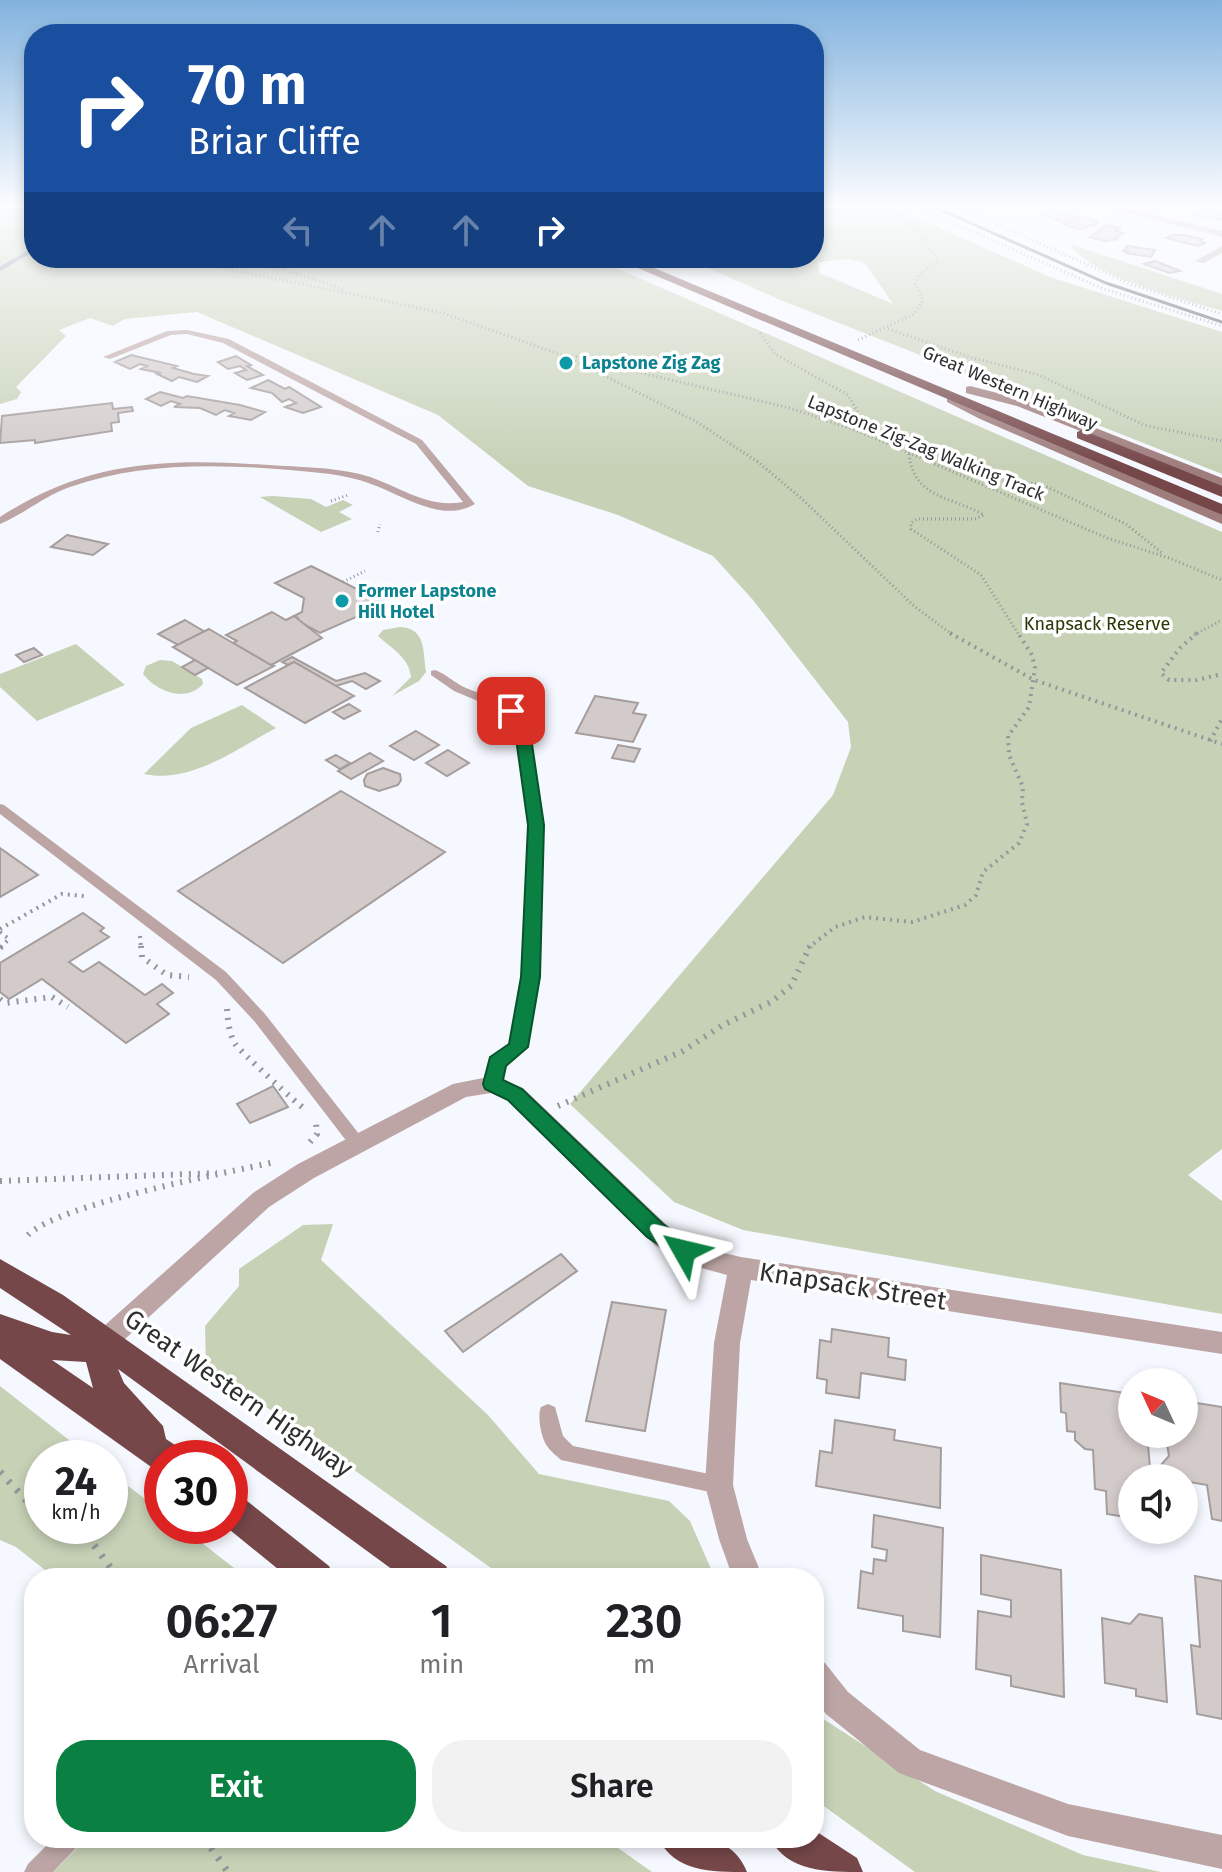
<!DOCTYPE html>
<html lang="en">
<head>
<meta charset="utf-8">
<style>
  body { margin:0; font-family:"Fira Sans",sans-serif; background:#f2f2f2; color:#202124; height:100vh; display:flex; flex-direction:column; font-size:30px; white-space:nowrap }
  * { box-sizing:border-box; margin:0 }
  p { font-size:26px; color:#757577 }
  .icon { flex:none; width:44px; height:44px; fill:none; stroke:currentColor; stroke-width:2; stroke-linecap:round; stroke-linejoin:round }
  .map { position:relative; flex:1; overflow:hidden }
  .sheet { position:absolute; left:24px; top:1568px; width:800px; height:280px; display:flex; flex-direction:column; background:#fff; border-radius:32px; box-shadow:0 4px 12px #0003 }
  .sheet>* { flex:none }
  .hud { position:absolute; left:24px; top:24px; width:800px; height:244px; border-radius:32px; box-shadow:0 4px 12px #0003; background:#1a4fa0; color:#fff; overflow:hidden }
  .needle { width:52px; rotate:314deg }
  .buttons { position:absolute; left:1118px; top:1368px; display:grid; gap:16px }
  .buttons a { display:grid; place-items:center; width:80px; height:80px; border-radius:50%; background:#fff; box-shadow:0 4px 12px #0003; font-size:40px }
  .speed { position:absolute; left:24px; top:1440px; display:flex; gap:16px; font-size:40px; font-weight:700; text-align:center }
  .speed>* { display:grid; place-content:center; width:104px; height:104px; border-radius:50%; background:#fff; box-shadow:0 4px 12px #0003; line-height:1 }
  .speed small { font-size:20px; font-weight:400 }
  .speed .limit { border:12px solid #d22; background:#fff; color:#111 }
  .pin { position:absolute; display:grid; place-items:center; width:68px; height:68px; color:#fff; margin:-34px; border-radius:16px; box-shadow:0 4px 12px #0006 }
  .me { position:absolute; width:88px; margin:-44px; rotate:307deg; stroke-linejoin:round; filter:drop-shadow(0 0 6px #0008) }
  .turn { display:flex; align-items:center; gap:28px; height:168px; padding:0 32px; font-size:36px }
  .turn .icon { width:104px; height:104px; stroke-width:2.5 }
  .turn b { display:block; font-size:56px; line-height:68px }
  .lanes { display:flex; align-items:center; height:76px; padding:0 32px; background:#0003; justify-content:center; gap:40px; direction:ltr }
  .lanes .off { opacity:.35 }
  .eta { display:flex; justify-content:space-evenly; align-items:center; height:136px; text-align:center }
  .eta b { font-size:48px; font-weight:600; line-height:56px }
  .primary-button { display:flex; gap:16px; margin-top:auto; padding:16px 32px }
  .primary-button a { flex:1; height:92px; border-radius:32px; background:#0b8043; color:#fff; font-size:32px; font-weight:600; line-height:92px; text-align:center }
  .primary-button a+a { background:#f2f2f2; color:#202124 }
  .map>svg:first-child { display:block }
</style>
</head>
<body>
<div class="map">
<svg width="1222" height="1872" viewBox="0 0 1222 1872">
  <rect width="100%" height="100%" fill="#f6f8ff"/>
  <!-- green -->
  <g fill="#c6d1b6" fill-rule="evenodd">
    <polygon points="0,206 34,206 34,258 593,258 1222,532 1222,1149 1188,1175 1222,1201 1222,1314 743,1230 674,1202 570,1104 833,795 851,747 848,722 753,600 713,556 618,515 528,486 438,415 197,312 125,319 113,326 90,318 59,330 66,336 16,387 21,392 17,399 0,404"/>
    <path d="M814,206H891L1050,277L1222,332V474L783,301L685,258H814ZM850,259L865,263L893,304L820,273L818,262Z"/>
    <path d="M1070,244L1222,294V311C1186,300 1088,276 1070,244Z"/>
    <polygon points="273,496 311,499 326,507 343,500 353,505 339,512 352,519 321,532 260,497"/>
    <path d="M400,627C426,628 423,651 426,672L419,681L392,696L411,677C409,657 391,648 378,636L383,630Z"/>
    <polygon points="76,644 125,685 37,721 0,687 0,674"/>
    <path d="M160,660L172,661L202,679L203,684C186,703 157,692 143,674L146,666Z"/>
    <path d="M242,705L276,728C236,749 191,784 144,774L191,728Z"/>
    <polygon points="333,1224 321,1260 488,1415 539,1474 669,1501 690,1521 715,1578 505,1578 206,1364 205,1326 239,1286 239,1269 303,1225"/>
    <polygon points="0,1386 92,1458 42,1458 42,1526 110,1526 110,1472 162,1512 162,1526 180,1526 247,1578 55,1578 16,1547 0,1540"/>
    <polygon points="814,1713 935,1791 1083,1855 1161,1872 915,1872 814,1799"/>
    <polygon points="87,1838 604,1838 652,1872 53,1872"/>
  </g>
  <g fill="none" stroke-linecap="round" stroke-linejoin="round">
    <!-- stream -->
    <polyline stroke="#6e8ba0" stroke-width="4" points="0,269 34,249"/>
  </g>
  <!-- building -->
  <g fill="#d3cbca" stroke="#a59d9c" stroke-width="2">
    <polygon points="1205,208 1222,212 1218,216 1222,220 1194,214"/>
    <polygon points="1051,210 1077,217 1063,223 1044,215"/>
    <polygon points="1081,217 1097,220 1094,222 1099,223 1080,229 1064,225"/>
    <polygon points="1108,225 1120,228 1115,231 1123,233 1115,238 1118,239 1105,241 1089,237"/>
    <polygon points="1172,235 1185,235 1202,239 1200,240 1205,243 1198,246 1166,238"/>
    <polygon points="1127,246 1155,250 1151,257 1126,253 1128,251 1123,251"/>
    <polygon points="1155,261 1180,271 1169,273 1144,264"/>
    <polygon points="131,355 177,366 173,368 194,374 208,376 197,382 179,377 172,381 157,374 161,373 141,369 147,366 140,364 130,369 115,362"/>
    <polygon points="236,356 251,365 247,366 263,375 247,380 235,373 246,370 240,366 228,369 218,362"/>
    <polygon points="268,380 285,389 289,387 321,407 303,413 285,407 296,403 289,399 282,402 272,393 251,388"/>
    <polygon points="160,392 183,398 187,396 240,405 265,412 251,420 229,416 234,413 225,410 216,415 200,408 174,407 180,404 171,401 161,406 146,399"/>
    <polygon points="112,403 113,409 132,407 133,411 118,413 119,422 111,423 112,431 35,443 35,440 0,443 2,416"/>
    <polygon points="67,535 108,544 93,555 51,547"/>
    <polygon points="311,566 343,582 388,605 373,615 367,612 320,633 296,620 298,618 294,616 302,612 304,598 275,583"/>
    <polygon points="272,612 286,620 294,616 322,638 271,665 233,643 237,641 226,635"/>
    <polygon points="185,620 205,632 178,645 158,634"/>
    <polygon points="209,629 271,665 274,666 237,685 173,647"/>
    <polygon points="34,648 42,655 24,662 16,655"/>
    <polygon points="292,657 336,681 365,673 380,681 366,689 352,681 336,686 294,662 288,665 282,662"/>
    <polygon points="195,660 208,668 195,675 182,667"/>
    <polygon points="294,662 336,686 354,696 305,723 245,688"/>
    <polygon points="595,696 638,703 633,713 646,715 633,742 576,733"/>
    <polygon points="349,704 360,711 344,719 333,712"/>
    <polygon points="416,731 439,745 414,760 390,746"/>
    <polygon points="618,745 640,749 634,762 612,758"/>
    <polygon points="448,750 469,763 447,776 426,763"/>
    <polygon points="370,753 383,761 351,779 338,771"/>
    <polygon points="336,755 350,763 340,769 326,760"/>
    <polygon points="383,768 400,774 401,780 398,785 379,791 365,786 364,780 367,774"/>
    <polygon points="341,791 445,852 283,963 178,891"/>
    <polygon points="0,848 38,875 0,897"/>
    <polygon points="83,913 104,928 100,931 109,937 69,962 83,972 99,962 145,995 162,984 173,993 157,1004 169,1014 126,1043 42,979 9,999 0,992 0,963"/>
    <polygon points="273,1086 288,1107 250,1123 237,1104"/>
    <polygon points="561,1254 577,1271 463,1352 445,1331"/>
    <polygon points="612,1302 666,1310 645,1431 586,1421"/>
    <polygon points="832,1329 889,1338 888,1357 906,1360 905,1380 861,1373 859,1398 826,1393 827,1380 817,1378 820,1340 831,1342"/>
    <polygon points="1060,1383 1132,1394 1132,1434 1147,1434 1151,1478 1132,1478 1132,1518 1107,1514 1106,1491 1095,1489 1093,1450 1085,1449 1075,1440 1075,1432 1067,1431 1066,1413 1061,1412"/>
    <polygon points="1184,1401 1222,1407 1222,1521 1212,1519 1207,1485 1184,1481 1184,1478 1166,1478 1161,1465 1169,1456 1167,1444 1160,1443 1159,1434 1184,1434"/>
    <polygon points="835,1420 895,1430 894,1440 941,1448 940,1508 816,1486 820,1451 832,1453"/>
    <polygon points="874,1515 943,1528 940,1637 903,1631 903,1616 858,1608 861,1571 873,1574 874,1559 886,1561 887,1550 872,1547"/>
    <polygon points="981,1555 1061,1570 1064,1697 1011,1686 1011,1676 976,1669 978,1611 1011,1617 1011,1600 981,1594"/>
    <polygon points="1195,1576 1222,1581 1222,1719 1197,1714 1191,1645 1200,1647"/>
    <polygon points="1139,1614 1162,1618 1167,1702 1136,1696 1136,1689 1105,1683 1102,1618 1130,1624"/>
  </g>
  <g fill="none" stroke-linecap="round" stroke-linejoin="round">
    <!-- path-far3 -->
    <g stroke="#94969a" stroke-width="3" stroke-dasharray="1 3" stroke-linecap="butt">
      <polyline points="914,206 1104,289 1222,326"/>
      <polyline points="956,206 1133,285 1222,314"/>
      <polyline points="0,219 34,215"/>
      <polyline points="220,258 285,270"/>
      <polyline points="269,258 290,272 344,289"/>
      <polyline points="281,258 369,265 357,258"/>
      <polyline points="185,260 443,313 567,357 695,421 758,462 802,499 914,606 953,635"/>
      <polyline points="888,329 973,358 1039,375 1144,425 1222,441"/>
      <polyline points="760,333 775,354 848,395 873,438"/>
      <polyline points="858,340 914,314 923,301 915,282 919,275 938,261 917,230 901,216 902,211 911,206"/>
      <polyline points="568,357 591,356 616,367 790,408 860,432 1107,538 1169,558 1222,580"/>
      <path d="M909,454C914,499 951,496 984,515L975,519H917L911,523V529L981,575L1019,635"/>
      <polyline points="927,460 963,464 1003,481 1041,484 1126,524 1162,553"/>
      <polyline points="331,501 348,495"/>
      <polyline points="378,532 380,524"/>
      <polyline points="343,582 365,571"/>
      <polyline points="1194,635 1222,620"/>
    </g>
    <!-- path-far2 -->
    <g stroke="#94969a" stroke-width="4" stroke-dasharray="2 5" stroke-linecap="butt">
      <polyline points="950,633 1034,680 1222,744"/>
      <polyline points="1197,633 1180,648 1161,673 1169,680 1197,680 1222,674"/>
      <polyline points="1210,741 1222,719"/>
      <polyline points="0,929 62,894 84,896"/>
      <polyline points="0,932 9,939 0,948"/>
      <polyline points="140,936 141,948"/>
      <polyline points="808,948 835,927 865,917 912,922 965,905 976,895 983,872 1019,843 1027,824 1022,802 1023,787 1009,755 1008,736 1029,707 1035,668 1032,655 1018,633"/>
    </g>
    <!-- path-far1 -->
    <g stroke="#94969a" stroke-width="6" stroke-dasharray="2 7" stroke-linecap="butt">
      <polyline points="141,946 142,957 167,975 189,977"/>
      <polyline points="0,948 2,946"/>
      <polyline points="0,999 5,1003 52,997 68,1007"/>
      <path d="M227,1009C228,1021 229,1035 236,1045C240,1051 299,1106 305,1109"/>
      <polyline points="558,1106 683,1051 723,1025 771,1002 791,986 810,946"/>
      <polyline points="310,1142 317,1134 316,1123"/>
      <polyline points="0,1181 217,1173"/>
      <path d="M28,1235C59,1204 225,1173 275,1162"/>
    </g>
    <!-- path -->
    <g stroke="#94969a" stroke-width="7" stroke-dasharray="3 9" stroke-linecap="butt">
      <polyline points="0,1472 28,1502 42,1508"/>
      <polyline points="80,1526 118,1578"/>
      <polyline points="204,1838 228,1872"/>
    </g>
    <!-- lane -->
    <g fill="#bda5a5" fill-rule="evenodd">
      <path d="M187,330L229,339L422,440L475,504C441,524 403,495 371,484C358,479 344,476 330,474C245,465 151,458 70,487C44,496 24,514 0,524V517C87,460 168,458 269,465C299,467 330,467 360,474C396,483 424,509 463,502L416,444L223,343L187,334L171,335L110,359L103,357L167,331Z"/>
      <path d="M435,670C446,674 455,683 466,688C487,697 511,700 524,720C533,733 532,752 535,767C549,861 541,954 526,1047L504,1065L498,1088H488C481,1067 495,1056 511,1044L526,939L529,865L526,792L518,733L514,722L504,712L454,691L431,675V671Z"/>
      <polygon points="0,804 4,805 226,972 265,1014 363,1139 365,1143 363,1147 357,1149 351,1147 255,1022 216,980 0,814"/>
      <path d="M548,1404L555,1407L563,1436L573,1446L719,1476L726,1478L729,1485L726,1492L719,1494L561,1460C557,1456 550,1451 547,1446C541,1437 537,1416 541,1407Z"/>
      <polygon points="54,1838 82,1838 78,1846 53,1872 24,1872 28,1864"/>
    </g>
    <!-- street -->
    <g fill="#bda5a5" fill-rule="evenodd">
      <polygon points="1099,206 1116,206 1222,231 1222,237"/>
      <polygon points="1222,246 1222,253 1204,263 1195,261"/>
      <polygon points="493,1076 523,1088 674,1232 702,1248 741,1257 1222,1332 1222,1354 751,1280 740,1343 733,1485 747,1539 763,1578 733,1578 719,1539 705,1485 714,1343 727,1275 687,1264 656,1246 507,1100 491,1093 466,1097 314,1178 269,1207 113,1350 104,1353 95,1350 91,1342 95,1334 253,1193 298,1164 453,1084"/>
      <polygon points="814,1659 825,1663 848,1692 920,1750 1068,1804 1222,1835 1222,1869 1068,1836 899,1773 826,1714 814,1699"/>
    </g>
    <!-- secondary -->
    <g fill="#9f7d7d" fill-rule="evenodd">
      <polygon points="970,386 1025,400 1222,478 1222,487 1017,406 966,393 966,387"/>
      <polygon points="947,396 955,396 1222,515 1222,524 980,419 947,402"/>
    </g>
    <!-- highway -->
    <g fill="#754749" fill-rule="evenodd">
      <polygon points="614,258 630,258 1222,504 1222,515"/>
      <polygon points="1082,430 1222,486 1222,497 1077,438 1077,432"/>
      <path d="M0,1259L63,1295L446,1566L452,1578H404L118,1369L124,1383L163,1426L166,1439L178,1447L183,1458H162V1472L154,1469L0,1359V1314L52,1332L71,1335L0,1288ZM52,1360L86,1362L93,1388Z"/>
      <polygon points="230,1493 242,1497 329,1566 335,1578 289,1578 225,1526 230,1526"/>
      <path d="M814,1830L857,1858L863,1872C827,1872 787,1872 770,1838H814Z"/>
      <path d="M658,1838C695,1838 731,1832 747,1872C711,1872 675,1872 658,1838Z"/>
    </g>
    <!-- rail -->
    <polyline stroke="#57585b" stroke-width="3" points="932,206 1106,283 1222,322"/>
  </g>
  <!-- sky -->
  <linearGradient id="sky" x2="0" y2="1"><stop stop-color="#82b3de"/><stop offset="0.44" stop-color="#fbfcff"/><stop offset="1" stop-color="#fbfcff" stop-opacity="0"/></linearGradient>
  <rect width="1222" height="468" fill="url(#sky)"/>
  <!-- route -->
  <polygon fill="#0b8043" stroke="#07532c" stroke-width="2" points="511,707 517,708 529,724 544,825 540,977 528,1047 506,1066 503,1080 522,1089 663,1224 692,1245 695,1251 692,1258 684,1261 647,1237 508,1100 485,1089 483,1084 490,1057 509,1044 521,977 528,825 514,724 504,711"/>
  <!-- markers -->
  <g fill="#0f9aa8" stroke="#fff" stroke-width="3">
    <circle cx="566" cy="363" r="8"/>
    <circle cx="342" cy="601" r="8"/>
  </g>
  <g text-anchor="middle" stroke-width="7" stroke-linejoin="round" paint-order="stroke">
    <!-- far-culture labels -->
    <g font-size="18" font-weight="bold" fill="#0d838f" stroke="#fff" text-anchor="start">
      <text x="582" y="369">Lapstone Zig Zag</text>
      <text x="358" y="597">Former Lapstone<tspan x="358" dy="21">Hill Hotel</tspan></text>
    </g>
    <!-- far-street labels -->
    <g font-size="18" fill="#2e2f31" stroke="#fff">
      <text transform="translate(1010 388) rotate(23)" y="6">Great Western Highway</text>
      <text transform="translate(926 448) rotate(22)" y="6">Lapstone Zig-Zag Walking Track</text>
    </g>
    <!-- far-park labels -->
    <g font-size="18" fill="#2a3806" stroke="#fff">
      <text x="1097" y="630">Knapsack Reserve</text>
    </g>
    <!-- near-street labels -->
    <g font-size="26" fill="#2e2f31" stroke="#fff">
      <text transform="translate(853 1286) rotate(9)" y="9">Knapsack Street</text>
      <text transform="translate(239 1393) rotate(35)" y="9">Great Western Highway</text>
    </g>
  </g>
</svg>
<div class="buttons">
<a><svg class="needle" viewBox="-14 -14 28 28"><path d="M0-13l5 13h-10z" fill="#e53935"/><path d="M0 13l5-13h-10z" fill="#757577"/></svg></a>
<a><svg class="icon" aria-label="sound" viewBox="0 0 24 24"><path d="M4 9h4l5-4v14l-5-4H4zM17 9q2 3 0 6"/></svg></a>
</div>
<div class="speed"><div>24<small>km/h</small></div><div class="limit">30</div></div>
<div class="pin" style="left:511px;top:711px;background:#d93025"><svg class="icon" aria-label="arrive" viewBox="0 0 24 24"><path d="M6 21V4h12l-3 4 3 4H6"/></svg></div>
<svg class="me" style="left:684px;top:1251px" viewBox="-20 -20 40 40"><path d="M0-17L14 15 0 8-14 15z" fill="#0b8043" stroke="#fff" stroke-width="4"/></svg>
<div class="hud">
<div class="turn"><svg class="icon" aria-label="right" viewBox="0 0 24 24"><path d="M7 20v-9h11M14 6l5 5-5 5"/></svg><div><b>70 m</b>Briar Cliffe</div></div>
<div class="lanes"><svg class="icon off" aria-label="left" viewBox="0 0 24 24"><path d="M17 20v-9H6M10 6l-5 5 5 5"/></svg><svg class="icon off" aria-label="ahead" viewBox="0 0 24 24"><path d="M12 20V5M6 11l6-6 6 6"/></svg><svg class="icon off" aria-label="ahead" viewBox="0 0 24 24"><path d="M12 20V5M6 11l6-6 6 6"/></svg><svg class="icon" aria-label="right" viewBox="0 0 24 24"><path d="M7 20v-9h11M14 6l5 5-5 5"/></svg></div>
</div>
<section class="sheet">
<div class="eta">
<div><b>06:27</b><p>Arrival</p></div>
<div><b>1</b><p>min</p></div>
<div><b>230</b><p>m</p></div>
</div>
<div class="primary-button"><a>Exit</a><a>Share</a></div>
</section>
</div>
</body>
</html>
